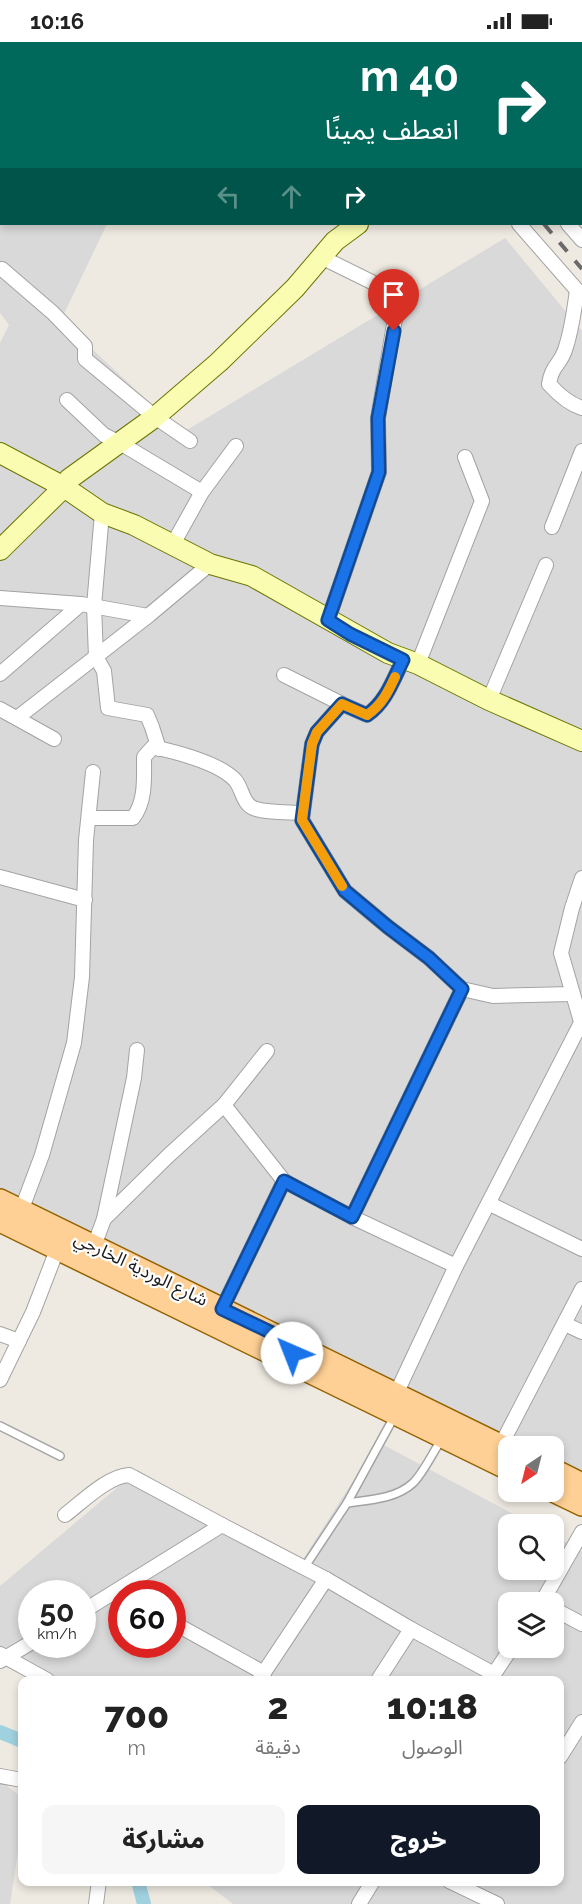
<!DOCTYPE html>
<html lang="ar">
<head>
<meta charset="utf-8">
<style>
  body { margin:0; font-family:Raleway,"Noto Sans Arabic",sans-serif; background:#f6f6f6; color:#222; direction:rtl; height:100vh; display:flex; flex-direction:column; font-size:22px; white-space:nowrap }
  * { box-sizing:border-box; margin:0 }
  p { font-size:20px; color:#767676 }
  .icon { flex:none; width:33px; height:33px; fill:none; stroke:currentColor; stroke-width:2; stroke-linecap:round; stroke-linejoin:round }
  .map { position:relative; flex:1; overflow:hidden; direction:ltr }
  .details { position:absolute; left:18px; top:1634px; width:546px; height:210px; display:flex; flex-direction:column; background:#fff; border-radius:12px; box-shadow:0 3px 9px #0003; direction:rtl }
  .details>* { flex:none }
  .guide { position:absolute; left:0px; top:0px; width:582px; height:183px; box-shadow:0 3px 9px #0003; direction:rtl; background:#00695c; color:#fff; overflow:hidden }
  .needle { width:39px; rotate:215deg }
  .tools { position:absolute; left:498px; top:1394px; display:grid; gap:12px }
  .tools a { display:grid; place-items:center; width:66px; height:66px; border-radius:12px; background:#fff; box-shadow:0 3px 9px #0003; font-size:30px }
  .speed { position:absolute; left:18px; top:1538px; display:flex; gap:12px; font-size:30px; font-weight:700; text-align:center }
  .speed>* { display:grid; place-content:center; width:78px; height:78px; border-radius:50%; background:#fff; box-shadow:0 3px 9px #0003; line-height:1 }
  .speed small { font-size:15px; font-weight:400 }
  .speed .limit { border:9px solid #d22; background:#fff; color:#111 }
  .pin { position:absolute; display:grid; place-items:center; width:51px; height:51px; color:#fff; margin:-62px -26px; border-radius:50% 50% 50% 0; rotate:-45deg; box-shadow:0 0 6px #0007 }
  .pin .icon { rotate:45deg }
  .me { position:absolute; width:66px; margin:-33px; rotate:316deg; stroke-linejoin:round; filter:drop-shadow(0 0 4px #0008) }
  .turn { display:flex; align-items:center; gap:21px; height:126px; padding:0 24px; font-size:27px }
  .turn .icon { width:78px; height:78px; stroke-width:2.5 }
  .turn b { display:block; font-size:42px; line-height:51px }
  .lanes { display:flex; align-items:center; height:57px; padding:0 24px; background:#0003; justify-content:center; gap:30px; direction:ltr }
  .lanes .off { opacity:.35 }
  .eta { display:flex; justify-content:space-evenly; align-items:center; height:102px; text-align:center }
  .eta b { font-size:36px; font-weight:800; line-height:42px }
  .cta { display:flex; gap:12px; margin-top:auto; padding:12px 24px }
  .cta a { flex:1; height:69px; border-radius:12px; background:#111827; color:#fff; font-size:24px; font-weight:800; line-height:69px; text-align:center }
  .cta a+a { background:#f6f6f6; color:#222 }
  .status { display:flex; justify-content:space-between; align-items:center; height:42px; padding:0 30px; background:#fff; direction:ltr }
  .status svg { height:16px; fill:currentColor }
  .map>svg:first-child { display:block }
</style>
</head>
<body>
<div class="status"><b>10:16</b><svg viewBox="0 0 49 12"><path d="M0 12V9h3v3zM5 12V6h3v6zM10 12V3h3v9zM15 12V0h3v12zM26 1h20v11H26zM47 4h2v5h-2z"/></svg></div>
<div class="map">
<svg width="582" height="1862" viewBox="0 0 582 1862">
  <rect width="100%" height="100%" fill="#eeeae1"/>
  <!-- residential -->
  <g fill="#dad9d9" fill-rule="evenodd">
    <polygon points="0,0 281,0 282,1 196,2 194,0 193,2 2,2 2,182 107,182 61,278 182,391 505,196 582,289 582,1433 554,1419 554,1404 523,1404 0,1146 0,301 9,283 0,271"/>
    <path d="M378,1400L532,1482H508V1527H554V1494L582,1509V1862H233L203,1839H560V1638H48L0,1614V1544L138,1428L300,1522ZM32,1551H82V1602H32ZM122,1551H172V1602H122ZM508,1560H554V1605H508Z"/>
    <polygon points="0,1738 22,1756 22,1783 10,1862 0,1862"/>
  </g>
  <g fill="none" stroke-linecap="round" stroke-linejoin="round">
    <!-- canal -->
    <g stroke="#9fd1de" stroke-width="14">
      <polyline points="0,1690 22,1699"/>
      <polyline points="138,1839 144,1862"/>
    </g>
    <defs>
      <g id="lane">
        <polyline points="0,1384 60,1414"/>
        <path d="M347,1461C369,1458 396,1457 413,1441C422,1433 434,1409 441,1398"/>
        <polyline points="304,1526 347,1461 394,1375"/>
      </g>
      <g id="street">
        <polyline points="367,0 369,2"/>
        <polyline points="420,0 422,2"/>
        <polyline points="519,182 582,254"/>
        <polyline points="568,182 582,198"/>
        <polyline points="321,215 390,249 397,265 378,376 379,430 328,578"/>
        <polyline points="2,227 53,271 85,304 85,317 155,375 190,399"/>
        <path d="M577,248C574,269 572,288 565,308C560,323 552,323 549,342C558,352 569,362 582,366"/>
        <polyline points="67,358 104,393 120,401 202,450"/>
        <polyline points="102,471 94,564 96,615 104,629 108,666 147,673 152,685 159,707"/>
        <polyline points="552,485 582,409"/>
        <polyline points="173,502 202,450 236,404"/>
        <polyline points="0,556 81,562 148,574"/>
        <polyline points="418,622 482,459 465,415"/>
        <polyline points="0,632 81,562"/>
        <path d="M284,633L342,662L367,673C386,660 393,638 403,618"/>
        <polyline points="489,658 546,523"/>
        <polyline points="342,662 317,690 312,702 302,778 345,849 388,885 429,916 462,947 493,954 572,952"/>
        <polyline points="0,667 54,697"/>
        <polyline points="17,676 148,574 210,522"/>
        <path d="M89,776H133C146,759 144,736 144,715L153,705C176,710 218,720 235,738C243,747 242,763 256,767C270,771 288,770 303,771"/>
        <polyline points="0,835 85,858"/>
        <polyline points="582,836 572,866 561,911 582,983"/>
        <polyline points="224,1063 284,1139 352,1175 456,1224"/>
        <polyline points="490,1162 582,1207"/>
        <polyline points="21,1169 42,1113 74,1001 82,935 86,798 93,730"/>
        <polyline points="352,1175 462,947"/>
        <polyline points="104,1177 168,1114 224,1063 267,1009"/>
        <polyline points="94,1204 104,1177 134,1036 137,1008"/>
        <polyline points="222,1267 284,1139"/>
        <polyline points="565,1282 582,1290"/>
        <polyline points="0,1292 19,1299"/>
        <polyline points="0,1338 33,1270 57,1208"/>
        <polyline points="396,1352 456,1224 582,979"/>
        <polyline points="501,1403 582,1247"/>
        <path d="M65,1473C82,1460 108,1434 129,1433L222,1483"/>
        <polyline points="542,1560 582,1490"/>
        <polyline points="554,1567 582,1582"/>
        <polyline points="82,1570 222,1483 326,1537 411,1587 494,1632"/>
        <polyline points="172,1580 264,1631"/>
        <polyline points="0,1612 47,1638"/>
        <polyline points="0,1619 32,1600"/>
        <polyline points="259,1638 326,1537"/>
        <polyline points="378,1638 411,1587"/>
        <polyline points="490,1638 512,1605"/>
        <polyline points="560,1715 582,1680"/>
        <polyline points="0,1734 22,1738"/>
        <polyline points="449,1839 497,1862"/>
        <polyline points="96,1862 99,1839"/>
        <polyline points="359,1862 373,1839"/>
      </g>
      <g id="secondary">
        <polyline points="574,2 575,0"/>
        <polyline points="0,411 64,445 102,471 134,483 210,522 252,534 388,611 418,622 489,658 582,699"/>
        <polyline points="0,508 64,445 69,437 155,375 219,320 295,246 335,199 358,182"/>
      </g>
      <g id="primary">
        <polyline points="0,1158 508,1407"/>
        <polyline points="0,1179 508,1427"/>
        <polyline points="554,1428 582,1442"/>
        <polyline points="553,1449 582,1463"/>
      </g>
    </defs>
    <!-- lane casing -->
    <use href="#lane" stroke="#a3a3a3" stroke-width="10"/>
    <!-- street casing -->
    <use href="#street" stroke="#a3a3a3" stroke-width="16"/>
    <!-- secondary casing -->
    <use href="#secondary" stroke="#6a7600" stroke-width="22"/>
    <!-- primary casing -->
    <use href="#primary" stroke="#946200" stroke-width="24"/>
    <!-- lane -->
    <use href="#lane" stroke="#fff" stroke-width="7"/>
    <!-- street -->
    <use href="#street" stroke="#fff" stroke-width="14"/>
    <!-- secondary -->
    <use href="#secondary" stroke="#f9fcb1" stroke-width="20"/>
    <!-- primary -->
    <use href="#primary" stroke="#ffd095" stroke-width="21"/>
    <!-- rail -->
    <g stroke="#6a6a6a" stroke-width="4" stroke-dasharray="12 12" stroke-linecap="butt">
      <polyline points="395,0 396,2"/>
      <polyline points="544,182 582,227"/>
    </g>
  </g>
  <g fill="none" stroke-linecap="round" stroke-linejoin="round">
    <defs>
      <path id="route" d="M292,1311L293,1306L291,1300L222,1267L284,1139L352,1175L462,947L429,916L388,885L345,849L302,778L312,702L317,690L342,662L367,673C386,660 393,638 403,618L350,592L328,578L379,430L378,376L394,289"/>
    </defs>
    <!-- route casing -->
    <use href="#route" stroke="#114b97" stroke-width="15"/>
    <!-- route -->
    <use href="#route" stroke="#1a73e8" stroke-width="10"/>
    <!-- slow -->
    <path stroke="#f59e0b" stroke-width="10" d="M342,844L302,778L312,702L317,690L342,662L367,673C382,663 388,650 395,635"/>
  </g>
  <g text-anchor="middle" stroke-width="4.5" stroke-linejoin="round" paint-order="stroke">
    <!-- street labels -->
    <g font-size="18" fill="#1c1c1c" stroke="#fff">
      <text transform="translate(141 1227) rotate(26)" y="6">شارع الوردية الخارجي</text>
    </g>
  </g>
</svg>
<div class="tools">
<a><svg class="needle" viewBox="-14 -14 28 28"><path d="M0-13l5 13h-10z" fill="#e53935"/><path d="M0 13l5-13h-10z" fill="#767676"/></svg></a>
<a><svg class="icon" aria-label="search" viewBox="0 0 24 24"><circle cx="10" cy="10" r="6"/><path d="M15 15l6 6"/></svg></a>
<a><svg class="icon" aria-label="layers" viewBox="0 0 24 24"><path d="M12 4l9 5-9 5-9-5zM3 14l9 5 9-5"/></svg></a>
</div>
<div class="speed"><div>50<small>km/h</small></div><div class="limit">60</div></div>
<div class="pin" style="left:394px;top:289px;background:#d93025"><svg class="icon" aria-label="arrive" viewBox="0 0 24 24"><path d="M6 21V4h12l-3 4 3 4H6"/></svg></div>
<svg class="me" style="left:292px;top:1311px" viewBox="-20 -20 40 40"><circle r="19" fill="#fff"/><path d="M0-13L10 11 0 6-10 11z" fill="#1a73e8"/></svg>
<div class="guide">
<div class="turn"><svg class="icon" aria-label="right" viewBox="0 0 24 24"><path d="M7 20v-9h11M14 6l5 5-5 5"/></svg><div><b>40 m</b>انعطف يمينًا</div></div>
<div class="lanes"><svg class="icon off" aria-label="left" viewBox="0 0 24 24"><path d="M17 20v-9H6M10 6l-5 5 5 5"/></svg><svg class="icon off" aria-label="ahead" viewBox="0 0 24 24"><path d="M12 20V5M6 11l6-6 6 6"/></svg><svg class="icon" aria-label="right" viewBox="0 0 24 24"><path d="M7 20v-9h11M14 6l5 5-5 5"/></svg></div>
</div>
<section class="details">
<div class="eta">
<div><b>10:18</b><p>الوصول</p></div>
<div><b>2</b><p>دقيقة</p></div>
<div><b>700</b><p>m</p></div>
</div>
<div class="cta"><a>خروج</a><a>مشاركة</a></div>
</section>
</div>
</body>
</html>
